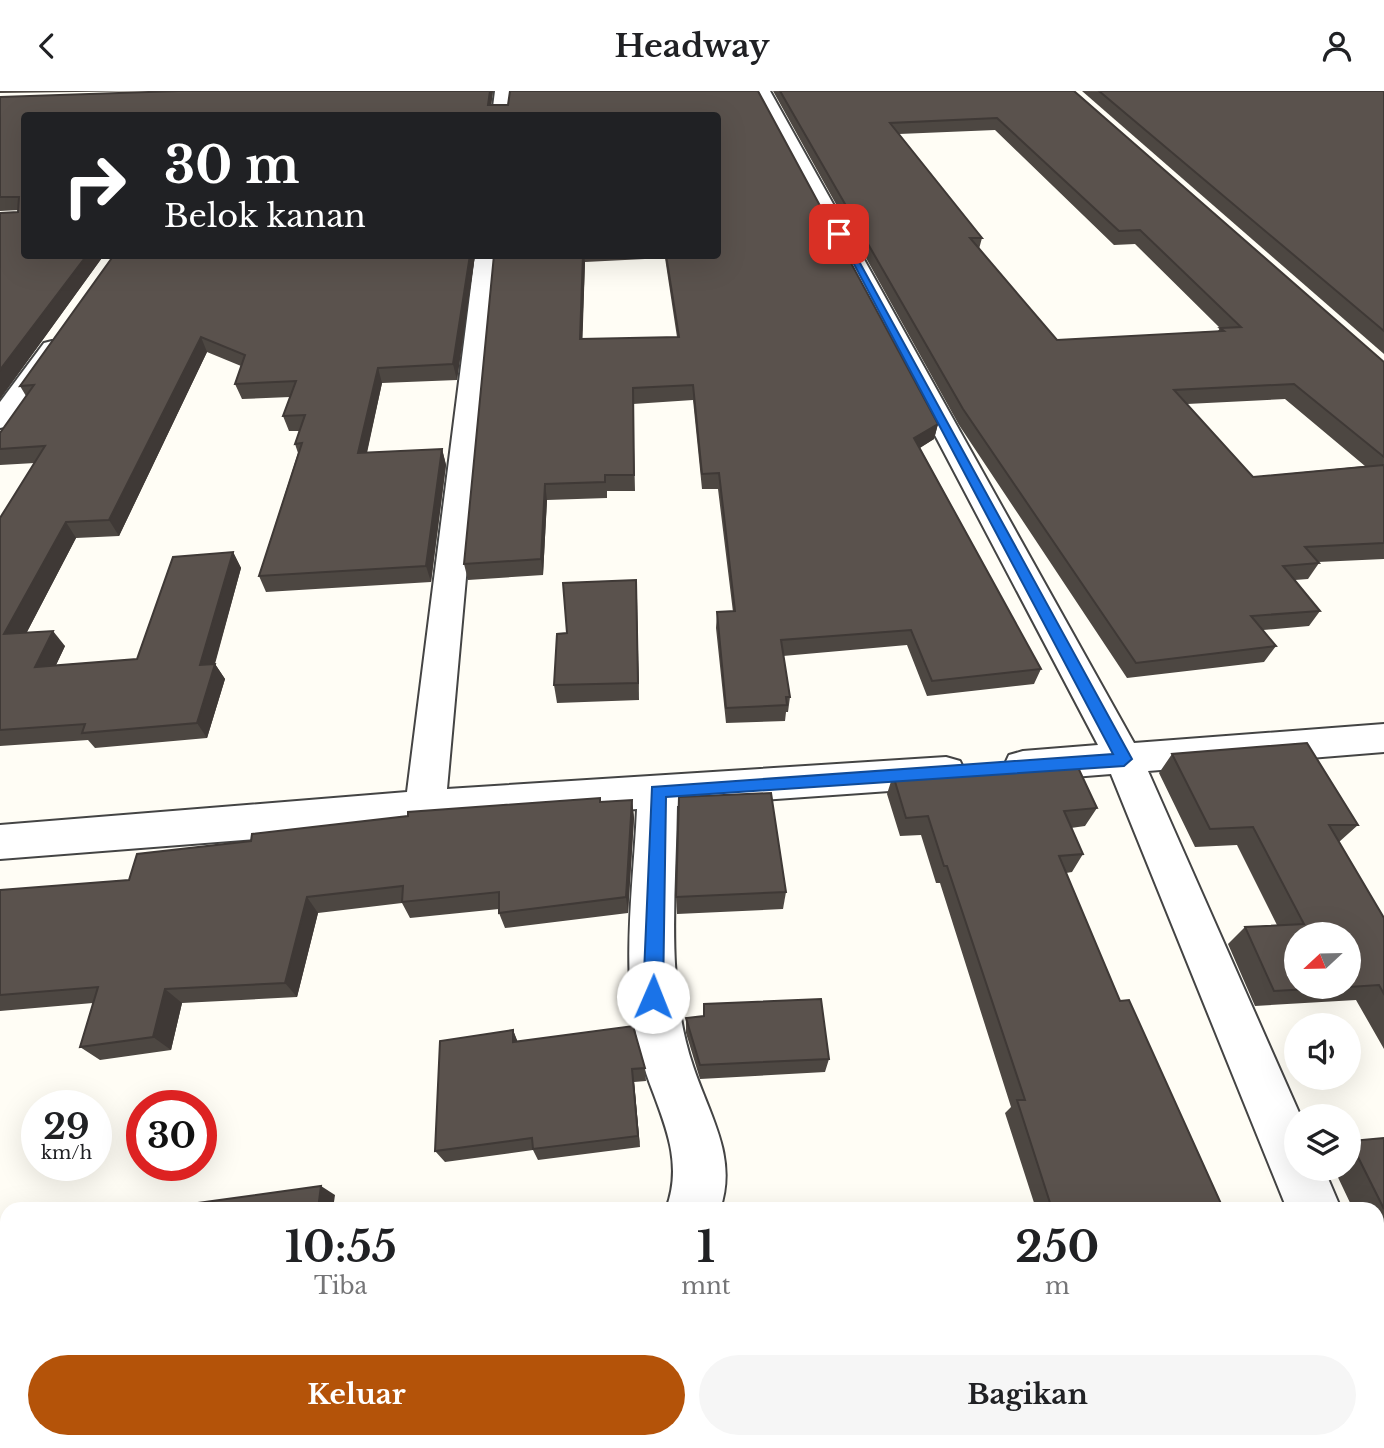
<!DOCTYPE html>
<html lang="id">
<head>
<meta charset="utf-8">
<style>
  body { margin:0; font-family:"Libre Baskerville",serif; background:#f6f6f6; color:#202124; height:100vh; display:flex; flex-direction:column; font-size:26px; white-space:nowrap }
  * { box-sizing:border-box; margin:0 }
  p { font-size:23px; color:#757577 }
  .icon { flex:none; width:38px; height:38px; fill:none; stroke:currentColor; stroke-width:2; stroke-linecap:round; stroke-linejoin:round }
  .map { position:relative; flex:1; overflow:hidden }
  .drawer { position:absolute; left:0px; top:1111px; width:1384px; height:247px; display:flex; flex-direction:column; background:#fff; border-radius:21px 21px 0 0; box-shadow:0 7px 28px #0002 }
  .drawer>* { flex:none }
  .hud { position:absolute; left:21px; top:21px; width:700px; height:147px; border-radius:7px; box-shadow:0 7px 28px #0002; background:#202124; color:#fff; overflow:hidden }
  .needle { width:46px; rotate:248deg }
  .fabs { position:absolute; left:1284px; top:831px; display:grid; gap:14px }
  .fabs a { display:grid; place-items:center; width:77px; height:77px; border-radius:50%; background:#fff; box-shadow:0 7px 28px #0002; font-size:35px }
  .speed { position:absolute; left:21px; top:999px; display:flex; gap:14px; font-size:35px; font-weight:700; text-align:center }
  .speed>* { display:grid; place-content:center; width:91px; height:91px; border-radius:50%; background:#fff; box-shadow:0 7px 28px #0002; line-height:1 }
  .speed small { font-size:18px; font-weight:400 }
  .speed .limit { border:10px solid #d22; background:#fff; color:#111 }
  .pin { position:absolute; display:grid; place-items:center; width:60px; height:60px; color:#fff; margin:-30px; border-radius:14px; box-shadow:0 4px 10px #0006 }
  .me { position:absolute; width:77px; margin:-38px; rotate:1deg; stroke-linejoin:round; filter:drop-shadow(0 0 5px #0008) }
  .turn { display:flex; align-items:center; gap:24px; height:147px; padding:0 28px; font-size:32px }
  .turn .icon { width:91px; height:91px; stroke-width:2.5 }
  .turn b { display:block; font-size:49px; line-height:60px }
  .eta { display:flex; justify-content:space-evenly; align-items:center; height:119px; text-align:center }
  .eta b { font-size:42px; font-weight:700; line-height:49px }
  .button { display:flex; gap:14px; margin-top:auto; padding:14px 28px }
  .button a { flex:1; height:80px; border-radius:42px; background:#b45309; color:#fff; font-size:28px; font-weight:700; line-height:80px; text-align:center }
  .button a+a { background:#f6f6f6; color:#202124 }
  header { display:flex; justify-content:space-between; align-items:center; height:91px; padding:0 28px; background:#fff; font-size:32px; font-weight:700 }
  .map>svg:first-child { display:block }
</style>
</head>
<body>
<header><svg class="icon" aria-label="back" viewBox="0 0 24 24"><path d="M15 5l-7 7 7 7"/></svg>Headway<svg class="icon" aria-label="person" viewBox="0 0 24 24"><circle cx="12" cy="8" r="4"/><path d="M4 21q1-7 8-7t8 7"/></svg></header>
<div class="map">
<svg width="1384" height="1357" viewBox="0 0 1384 1357">
  <rect width="100%" height="100%" fill="#fffdf5"/>
  <g fill="none" stroke-linecap="round" stroke-linejoin="round">
    <defs>
      <g id="minor">
        <polygon points="495,0 511,0 508,24 492,24"/>
        <polygon points="754,0 770,0 1134,652 1384,633 1384,661 1148,680 1301,1026 1297,1026 1297,1078 1324,1078 1341,1118 1287,1118 1111,683 1023,690 1009,686 1004,675 1009,664 1023,660 1098,654"/>
        <path d="M475,164H495L447,698L946,666L960,670L965,681L960,692L946,696L677,715C676,801 665,892 693,975C709,1024 738,1066 720,1118H666C685,1068 661,1026 645,979C618,896 633,803 637,718L0,768V734L407,701Z"/>
        <polygon points="52,250 60,252 64,257 9,335 0,337 0,311 44,252"/>
        <polygon points="1377,1239 1384,1241 1384,1314 1377,1311"/>
        <polygon points="434,1351 496,1351 495,1357 433,1357"/>
      </g>
    </defs>
    <!-- minor casing -->
    <use href="#minor" stroke="#444" stroke-width="4"/>
    <!-- minor -->
    <use href="#minor" fill="#fff" fill-rule="evenodd"/>
  </g>
  <!-- wall -->
  <g fill="#4d4742" fill-rule="evenodd">
    <polygon points="0,0 150,0 0,2"/>
    <path d="M178,0H493L491,14H508L510,0H758L938,333L934,348L920,357L1041,578L1034,593L927,605L907,554L783,565L790,606L788,621H786L785,630L726,632L716,537L717,521H733L718,398H702L693,309L633,313L635,400H607V407L547,409L543,484L468,489L464,473L494,164H718V24H24V164H104L0,308V122L18,121L19,119L0,120V6ZM665,167L677,246L582,248L585,171Z"/>
    <path d="M773,0H1074L1384,271V468L1318,471L1319,472L1308,488L1295,489L1320,520L1309,535L1263,539L1276,555L1264,571L1127,587L959,334ZM995,39L1114,154L1135,153L1220,237L1218,240L1057,249L979,158L982,147L899,43ZM1285,308L1365,375L1253,386L1187,313Z"/>
    <polygon points="1082,0 1384,0 1384,263"/>
    <polygon points="475,164 457,289 382,292 367,362 442,358 446,374 431,491 266,501 259,485 298,362 295,353 299,340 289,340 283,325 290,306 242,308 235,293 241,275 207,261 119,445 76,447 27,541 65,555 56,574 137,568 233,461 241,477 215,573 225,588 207,647 95,657 88,649 0,655 0,427 35,372 0,374 0,342 26,305 20,295"/>
    <polygon points="636,489 639,609 557,612 554,594 567,542"/>
    <polygon points="1172,663 1358,734 1339,751 1384,827 1384,958 1356,909 1255,915 1228,853 1245,836 1277,834 1237,754 1195,756 1159,682"/>
    <polygon points="893,684 1097,717 1085,735 1071,737 1083,763 1072,781 1066,782 1120,910 1223,1117 1219,1118 1036,1118 1005,1022 1011,1016 940,792 936,792 921,744 900,745 887,703"/>
    <polygon points="632,709 634,727 628,822 505,837 499,822 499,818 410,827 402,812 318,822 297,906 182,912 171,959 100,969 80,956 93,912 0,920 0,799 129,789 600,711"/>
    <polygon points="786,801 783,818 677,823 676,806"/>
    <polygon points="704,913 829,968 825,981 700,988 686,942 686,927 703,925"/>
    <polygon points="513,939 517,950 645,977 646,990 634,991 640,1056 538,1069 533,1059 445,1071 435,1060"/>
    <polygon points="1384,1047 1384,1144 1377,1145 1377,1118 1353,1118 1334,1078 1349,1078 1349,1050"/>
  </g>
  <!-- shaded-wall -->
  <g fill="#3f3936">
    <polygon points="490,0 493,0 490,24 488,14"/>
    <polygon points="87,164 104,164 0,308 0,279"/>
    <polygon points="470,164 475,164 457,289 453,273"/>
    <polygon points="583,164 584,164 585,171 582,263 580,248"/>
    <polygon points="201,246 207,261 119,445 109,429"/>
    <polygon points="378,277 382,292 363,378 358,362"/>
    <polygon points="938,333 934,348 911,362 914,347"/>
    <polygon points="442,358 446,374 431,491 426,475"/>
    <polygon points="545,393 547,409 543,484 541,468"/>
    <polygon points="66,431 76,447 18,558 4,543"/>
    <polygon points="233,461 241,477 210,589 200,574"/>
    <polygon points="636,489 637,507 639,609 638,592"/>
    <polygon points="53,540 65,555 48,591 35,576"/>
    <polygon points="215,573 225,588 207,647 197,632"/>
    <polygon points="632,709 634,727 628,822 626,806"/>
    <polygon points="307,806 318,822 297,906 285,892"/>
    <polygon points="165,898 182,912 171,959 153,946"/>
    <polygon points="513,939 519,954 513,951"/>
    <polygon points="632,978 634,991 640,1056 638,1045"/>
    <polygon points="321,1095 335,1104 333,1118 318,1118"/>
    <polygon points="286,1351 303,1351 303,1357 285,1357"/>
  </g>
  <!-- building -->
  <g fill="#5a524d" stroke="#3f3936" stroke-width="2" fill-rule="evenodd">
    <polygon points="178,0 490,0 488,14 508,14 510,0 758,0 938,333 914,347 1041,578 932,590 911,539 781,549 790,606 786,606 787,614 726,617 717,521 735,520 719,382 702,383 693,294 633,297 634,384 605,384 605,391 545,393 541,468 464,473 494,164 583,164 580,248 679,246 666,164 718,164 718,24 24,24 24,164 87,164 0,279 0,122 18,121 19,106 0,106 0,6"/>
    <path d="M780,0H1074L1384,271V366L1294,293L1174,299L1253,386L1384,374V452L1305,456L1319,472L1283,475L1320,520L1251,525L1276,555L1136,572L963,318ZM997,27L1119,140L1140,139L1241,236L1220,237L1224,240L1057,249L970,147H982L890,32Z"/>
    <polygon points="1099,0 1384,0 1384,240"/>
    <polygon points="114,164 470,164 453,273 378,277 358,362 442,358 426,475 259,485 302,352 295,353 305,324 283,325 296,290 235,293 245,264 201,246 109,429 66,431 4,543 53,540 35,576 137,568 173,466 233,461 200,574 215,573 197,632 82,642 85,633 0,639 0,427 45,355 0,358 0,342 34,294 20,295"/>
    <polygon points="636,489 638,592 554,594 557,543 567,542 563,492"/>
    <polygon points="1307,652 1358,734 1329,734 1384,827 1384,903 1379,894 1349,896 1349,844 1297,844 1297,896 1346,896 1274,900 1245,836 1304,833 1253,736 1210,738 1172,663"/>
    <polygon points="1075,670 1097,717 1064,720 1083,763 1059,765 1120,910 1129,909 1223,1117 1206,1118 1052,1118 1017,1009 1025,1009 947,775 944,775 928,725 906,727 893,684"/>
    <polygon points="771,702 786,801 676,806 679,706"/>
    <polygon points="600,707 600,711 632,709 626,806 499,822 499,801 402,811 403,795 307,806 285,892 165,898 153,946 80,956 98,896 0,904 0,799 129,789 137,763 251,750 252,743 408,725 408,721"/>
    <polygon points="821,908 829,968 700,974 686,927 704,925 704,913"/>
    <polygon points="633,935 645,977 632,978 638,1045 533,1058 532,1047 435,1060 440,950 513,939 513,951"/>
    <polygon points="1384,1047 1384,1118 1350,1050"/>
    <polygon points="321,1095 318,1118 190,1118 191,1113"/>
    <polygon points="7,1229 7,1351 286,1351 285,1357 0,1357 0,1230"/>
    <polygon points="532,1351 677,1351 678,1357 497,1357 497,1356"/>
  </g>
  <!-- route -->
  <polygon fill="#1a73e8" stroke="#114b97" stroke-width="2" points="837,141 844,143 1132,668 1124,675 666,706 663,906 660,913 653,915 646,913 643,906 652,696 1113,663"/>
</svg>
<div class="fabs">
<a><svg class="needle" viewBox="-14 -14 28 28"><path d="M0-13l5 13h-10z" fill="#e53935"/><path d="M0 13l5-13h-10z" fill="#757577"/></svg></a>
<a><svg class="icon" aria-label="sound" viewBox="0 0 24 24"><path d="M4 9h4l5-4v14l-5-4H4zM17 9q2 3 0 6"/></svg></a>
<a><svg class="icon" aria-label="layers" viewBox="0 0 24 24"><path d="M12 4l9 5-9 5-9-5zM3 14l9 5 9-5"/></svg></a>
</div>
<div class="speed"><div>29<small>km/h</small></div><div class="limit">30</div></div>
<div class="pin" style="left:839px;top:143px;background:#d93025"><svg class="icon" aria-label="arrive" viewBox="0 0 24 24"><path d="M6 21V4h12l-3 4 3 4H6"/></svg></div>
<svg class="me" style="left:653px;top:906px" viewBox="-20 -20 40 40"><circle r="19" fill="#fff"/><path d="M0-13L10 11 0 6-10 11z" fill="#1a73e8"/></svg>
<div class="hud">
<div class="turn"><svg class="icon" aria-label="right" viewBox="0 0 24 24"><path d="M7 20v-9h11M14 6l5 5-5 5"/></svg><div><b>30 m</b>Belok kanan</div></div>
</div>
<section class="drawer">
<div class="eta">
<div><b>10:55</b><p>Tiba</p></div>
<div><b>1</b><p>mnt</p></div>
<div><b>250</b><p>m</p></div>
</div>
<div class="button"><a>Keluar</a><a>Bagikan</a></div>
</section>
</div>
</body>
</html>
